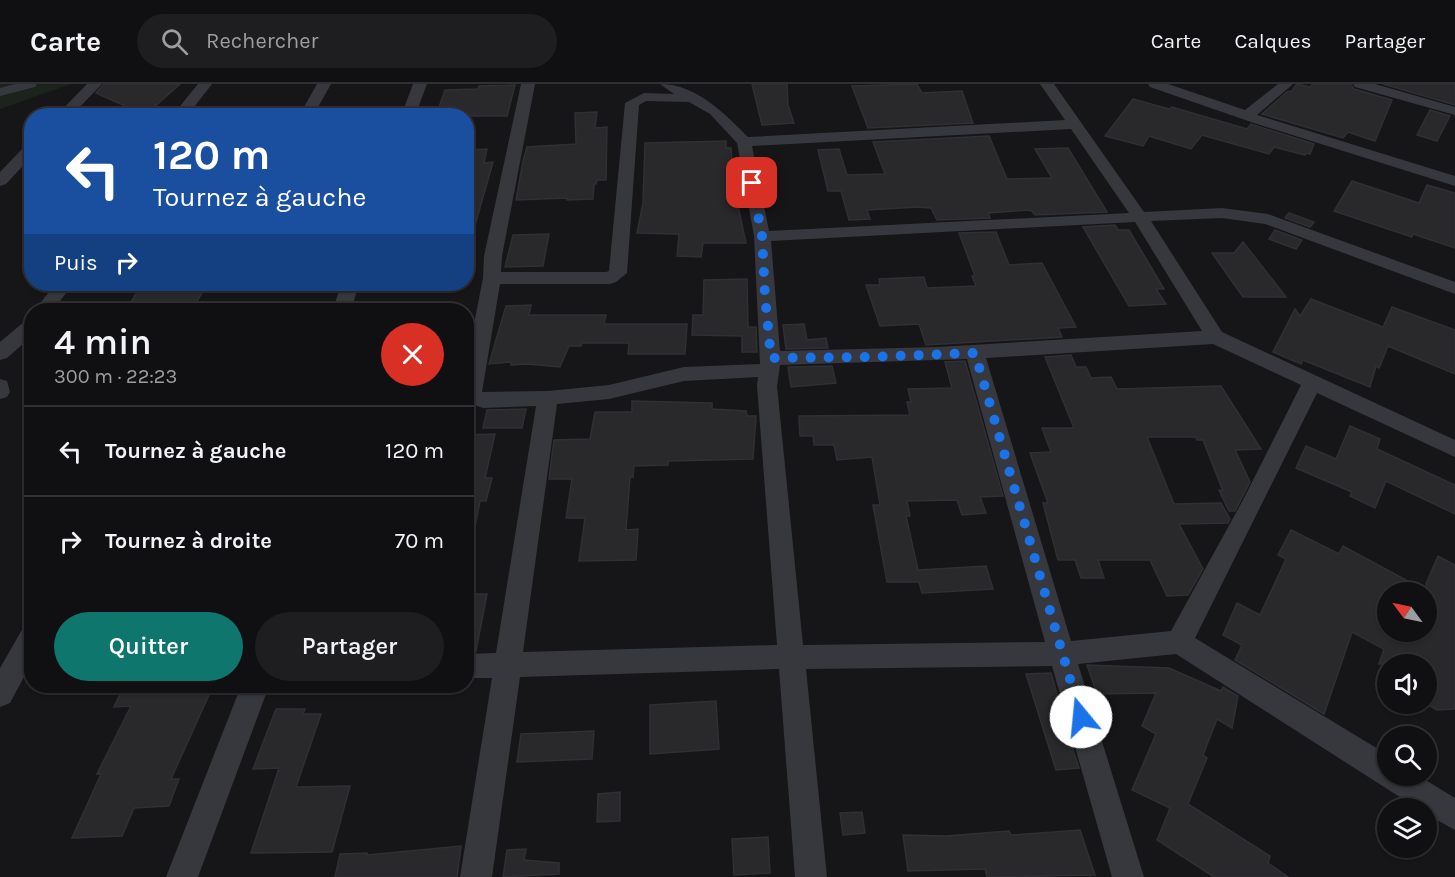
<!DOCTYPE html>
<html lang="fr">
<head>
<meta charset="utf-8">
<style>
  body { margin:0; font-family:Karla,sans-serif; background:#1e1e20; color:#f1f3f6; height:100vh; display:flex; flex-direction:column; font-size:22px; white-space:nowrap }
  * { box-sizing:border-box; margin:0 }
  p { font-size:20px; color:#9c9d9f }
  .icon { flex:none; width:33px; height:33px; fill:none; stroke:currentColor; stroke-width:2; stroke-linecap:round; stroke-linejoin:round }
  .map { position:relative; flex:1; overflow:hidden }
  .sheet { position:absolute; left:24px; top:219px; width:450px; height:390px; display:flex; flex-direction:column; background:#101012; border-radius:24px; box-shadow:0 2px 4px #0004,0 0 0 2px #303032 }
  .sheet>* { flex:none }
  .top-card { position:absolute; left:24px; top:24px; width:450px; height:183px; border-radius:24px; box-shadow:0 2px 4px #0004,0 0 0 2px #303032; background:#1a4fa0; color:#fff; overflow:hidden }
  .needle { width:39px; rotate:303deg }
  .buttons { position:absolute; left:1377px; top:498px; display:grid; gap:12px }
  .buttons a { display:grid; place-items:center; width:60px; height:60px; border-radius:50%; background:#101012; box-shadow:0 2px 4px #0004,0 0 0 2px #303032; font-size:30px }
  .pin { position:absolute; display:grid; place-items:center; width:51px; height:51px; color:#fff; margin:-26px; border-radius:12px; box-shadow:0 3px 9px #0006 }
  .me { position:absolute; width:66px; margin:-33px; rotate:343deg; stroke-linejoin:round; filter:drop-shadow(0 0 4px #0008) }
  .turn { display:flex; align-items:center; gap:21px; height:126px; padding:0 30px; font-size:27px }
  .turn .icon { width:78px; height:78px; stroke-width:2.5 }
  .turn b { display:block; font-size:42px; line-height:51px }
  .then { display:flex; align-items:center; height:57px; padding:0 30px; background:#0003; gap:12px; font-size:22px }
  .round { display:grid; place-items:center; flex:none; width:63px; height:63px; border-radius:32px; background:#1e1e20 }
  .overview { display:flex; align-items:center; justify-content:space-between; height:102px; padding:0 30px }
  h1 { font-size:36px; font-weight:600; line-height:45px }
  .primary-button { display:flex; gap:12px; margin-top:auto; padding:12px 30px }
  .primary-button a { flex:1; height:69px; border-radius:36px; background:#0f766e; color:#fff; font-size:24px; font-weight:600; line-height:69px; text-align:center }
  .primary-button a+a { background:#1e1e20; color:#f1f3f6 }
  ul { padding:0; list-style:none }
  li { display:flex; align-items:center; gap:18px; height:90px; padding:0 30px; border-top:2px solid #303032 }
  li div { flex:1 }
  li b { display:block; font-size:22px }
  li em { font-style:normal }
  header { display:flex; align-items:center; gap:36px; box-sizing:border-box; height:84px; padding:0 30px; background:#101012; border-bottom:2px solid #303032 }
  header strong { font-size:28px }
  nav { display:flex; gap:33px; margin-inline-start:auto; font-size:21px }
  .search { width:420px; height:54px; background:#1e1e20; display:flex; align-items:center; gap:15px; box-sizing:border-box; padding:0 21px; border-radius:33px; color:#9c9d9f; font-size:22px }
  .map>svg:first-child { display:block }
</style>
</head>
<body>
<header>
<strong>Carte</strong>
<div class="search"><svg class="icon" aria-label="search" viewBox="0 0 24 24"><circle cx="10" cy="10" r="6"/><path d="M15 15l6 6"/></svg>Rechercher</div>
<nav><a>Carte</a><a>Calques</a><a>Partager</a></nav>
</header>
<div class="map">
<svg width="1455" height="793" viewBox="0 0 1455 793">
  <rect width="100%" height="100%" fill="#161618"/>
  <!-- green -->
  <polygon fill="#1c231d" points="0,0 71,0 0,25"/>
  <!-- building -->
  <g fill="#29292c" stroke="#303034" stroke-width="1.5" fill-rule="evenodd">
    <polygon points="104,0 180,0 145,31 96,9"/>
    <polygon points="752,0 787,0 788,21 794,39 762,41"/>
    <polygon points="917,0 922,9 962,7 973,39 868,44 852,2"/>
    <polygon points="1297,0 1310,3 1313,0 1351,0 1354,5 1392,16 1375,57 1348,48 1343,54 1262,30 1288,7 1291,8"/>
    <polygon points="1383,0 1455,0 1455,21"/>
    <polygon points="515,1 507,32 436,32 445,6 478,5 479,2"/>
    <polygon points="1133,15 1169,25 1172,23 1247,45 1251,40 1314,60 1310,70 1306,69 1305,71 1274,63 1269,70 1202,51 1191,65 1149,52 1143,62 1105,52"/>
    <polygon points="1430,26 1450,32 1437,57 1417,51"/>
    <polygon points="597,28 595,44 607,43 606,96 597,96 596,100 594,100 593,115 567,116 567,114 516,116 523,77 527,63 576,60 575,29"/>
    <polygon points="989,52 1007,95 1052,94 1035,65 1068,64 1107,128 1035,131 1032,127 1028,126 988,129 990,134 937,136 931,124 917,123 867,126 870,135 849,136 841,107 828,107 818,66 839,65 847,91 885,90 873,58"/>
    <polygon points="726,57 726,64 731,64 732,79 734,79 738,108 735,108 746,159 703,159 701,173 677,172 679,151 677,150 637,149 643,119 645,59"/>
    <polygon points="487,65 484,79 493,78 472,152 466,151 466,66"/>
    <polygon points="1352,97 1419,119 1427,101 1455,109 1455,164 1413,150 1412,153 1334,127"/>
    <polygon points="1289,129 1314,138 1310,143 1285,134"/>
    <polygon points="1115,141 1118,146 1129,146 1164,205 1156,205 1166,220 1129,222 1083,143"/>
    <polygon points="1275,146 1302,156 1296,165 1269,155"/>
    <polygon points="996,148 1009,181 1042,179 1076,243 1058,244 1062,253 926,261 919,240 880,242 866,201 880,201 879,195 924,193 927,204 976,202 972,192 975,192 959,149"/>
    <polygon points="549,150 543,182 505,183 513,151"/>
    <polygon points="1243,158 1286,213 1243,213 1212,169 1234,169"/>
    <polygon points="747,195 748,243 756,243 757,268 742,268 742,252 692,251 693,231 703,231 704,196"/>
    <polygon points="142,200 207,200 192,226 130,226 135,218 131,218"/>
    <polygon points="1311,215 1383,243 1392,223 1455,246 1455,290 1388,262 1379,284 1376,282 1370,303 1303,276 1301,280 1273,268 1295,225 1300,232"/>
    <polygon points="531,221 529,231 606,231 604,240 687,240 685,270 628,270 629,259 582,259 581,262 569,262 560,283 527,280 511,281 511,278 489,280 506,222"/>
    <polygon points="804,240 807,256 826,254 828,264 786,265 783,241"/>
    <polygon points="1071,271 1076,283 1086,283 1091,294 1111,293 1117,305 1221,302 1261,365 1235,366 1250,398 1235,427 1229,427 1219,406 1223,407 1203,356 1197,356 1196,353 1147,353 1174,420 1221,419 1230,435 1228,439 1179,440 1203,485 1188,511 1167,512 1150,476 1098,476 1104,494 1081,494 1075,476 1058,476 1043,419 1048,419 1030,369 1051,368 1042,344 1074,344 1045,273"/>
    <polygon points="965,277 1003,412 980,413 986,429 962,431 957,416 907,417 910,432 906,432 918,486 986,482 993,505 922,509 919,498 887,498 873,421 880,421 872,373 837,376 834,361 814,361 813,352 800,352 799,332 910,331 907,318 911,318 908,305 952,304 945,278"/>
    <polygon points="832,282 836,299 791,303 788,283"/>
    <polygon points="632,317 712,319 712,325 746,327 747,332 756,332 753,375 668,377 668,381 634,382 633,393 630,393 626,446 638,445 636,476 579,477 585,434 566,434 572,395 549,395 554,356 590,355 595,328 632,328"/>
    <polygon points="526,325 522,344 483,344 487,326"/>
    <polygon points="1350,342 1380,355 1377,365 1455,401 1455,430 1386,397 1375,424 1350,412 1352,408 1296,384 1306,362 1336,375"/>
    <polygon points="495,350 485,394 492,394 486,417 480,417 475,443 466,442 466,351"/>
    <path d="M1291,446L1339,470L1343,462L1426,507V500L1438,472L1455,481V625L1437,626L1426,620V580H1379L1384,565L1352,548L1324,630L1235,576L1242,561L1223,551L1237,519L1260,531L1286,475L1278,471ZM1388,508H1426V548H1388Z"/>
    <polygon points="466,510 487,510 476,567 466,568"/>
    <polygon points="1087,581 1169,584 1221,607 1223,603 1238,612 1232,644 1217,635 1203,671 1207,674 1188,720 1270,772 1268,779 1288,793 1214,793 1157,756 1170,724 1132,706 1156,650 1142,642 1156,609 1097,610"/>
    <polygon points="1051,589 1061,624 1059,624 1079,684 1056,686 1026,590"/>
    <polygon points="124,602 213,602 171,695 179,695 169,722 134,724 122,752 72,754 101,690 97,690 131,622 114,623"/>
    <polygon points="716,617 719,665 650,670 650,621"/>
    <polygon points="276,625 305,625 303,630 321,630 296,703 350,702 332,768 251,769 279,684 253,685"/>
    <polygon points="594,647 592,675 517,678 521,650"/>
    <polygon points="620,708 620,737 597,738 598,710"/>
    <polygon points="862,728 865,749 843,751 840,729"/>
    <polygon points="1080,746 1095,791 987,793 985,785 908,787 903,751 946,752 1009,747 1011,751"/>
    <polygon points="768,753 770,789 734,791 732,755"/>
    <polygon points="461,762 457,793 335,793 340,770 367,769 367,771"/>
    <polygon points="526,765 524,776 559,779 559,790 503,793 507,766"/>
  </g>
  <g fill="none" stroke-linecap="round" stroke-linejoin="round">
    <!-- minor -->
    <g fill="#37383d" fill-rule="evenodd">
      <polygon points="15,0 37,0 35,3 0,12 0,4"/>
      <polygon points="87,0 102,0 71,32 56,32"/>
      <polygon points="198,0 212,0 187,32 172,32"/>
      <polygon points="317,0 331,0 313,32 299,32"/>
      <polygon points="413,0 427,0 415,32 401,32"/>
      <path d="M521,0H535L502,172L501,188H606L609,187L625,19L644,9L674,10L660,0C696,0 724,29 748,53L1065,36L1040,0H1054L1144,128L1222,124L1268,130L1455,198V210L1265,140L1222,134L1151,137L1222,248L1455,356V373L1317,309L1195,554L1388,671V692H1419L1455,714V746L1426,730V724H1417L1176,570L1078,580L1144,793H1112L1052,582L806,585L827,793H795L779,585L520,593L492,793H460L492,594H466V570L496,569L536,322L483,324L466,318V281L483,194L484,172ZM646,17L689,18L710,30L737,59L754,152L760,280L684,283L609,301L548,307L482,308L500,200H610L616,198L627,189L639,21ZM1071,45L1129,129L769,147L752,62ZM1135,138L1202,247L938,263L780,267L771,157ZM1213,260L1301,301L1243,416L1171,547L1071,557L986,274ZM967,275L1045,558L803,561L777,302L780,281ZM758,293L757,302L777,561L523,568L557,320L609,315L684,297Z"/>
      <polygon points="1148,0 1168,0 1245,26 1278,0 1293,0 1257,31 1455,92 1455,102 1254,39 1150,3"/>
      <polygon points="1353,0 1375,0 1455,23 1455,31 1355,3"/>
      <polygon points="32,59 32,72 6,100 0,102 0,88 27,60"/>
      <polygon points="55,200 73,200 53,226 35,226"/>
      <polygon points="341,200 359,200 351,226 333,226"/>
      <polygon points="32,235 32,252 7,274 0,276 0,258 25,237"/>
      <polygon points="0,295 7,297 10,308 7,313 0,315"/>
      <polygon points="32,540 32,578 10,619 0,623 0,584 23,544"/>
      <polygon points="241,602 269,602 198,793 166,793"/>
    </g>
  </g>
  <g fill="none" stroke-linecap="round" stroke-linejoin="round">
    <!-- route -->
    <polyline stroke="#1a73e8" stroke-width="10" stroke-dasharray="0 18" points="752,99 762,152 765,212 771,274 870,273 975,269 1081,633"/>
  </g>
</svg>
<div class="buttons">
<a><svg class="needle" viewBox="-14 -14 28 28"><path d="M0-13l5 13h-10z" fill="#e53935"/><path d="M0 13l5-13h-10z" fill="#9c9d9f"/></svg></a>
<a><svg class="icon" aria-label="sound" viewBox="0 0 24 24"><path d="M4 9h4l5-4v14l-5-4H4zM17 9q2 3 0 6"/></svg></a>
<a><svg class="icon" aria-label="search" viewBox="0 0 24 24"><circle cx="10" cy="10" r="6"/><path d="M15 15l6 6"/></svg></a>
<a><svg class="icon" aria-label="layers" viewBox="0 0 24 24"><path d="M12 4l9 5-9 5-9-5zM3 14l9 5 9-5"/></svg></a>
</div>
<div class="pin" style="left:752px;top:99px;background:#d93025"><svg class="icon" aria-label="arrive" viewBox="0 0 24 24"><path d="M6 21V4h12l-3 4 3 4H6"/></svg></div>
<svg class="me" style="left:1081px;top:633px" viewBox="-20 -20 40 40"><circle r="19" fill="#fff"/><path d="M0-13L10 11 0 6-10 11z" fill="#1a73e8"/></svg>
<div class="top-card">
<div class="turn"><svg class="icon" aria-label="left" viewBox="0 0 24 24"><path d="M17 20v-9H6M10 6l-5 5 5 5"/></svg><div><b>120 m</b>Tournez à gauche</div></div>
<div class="then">Puis<svg class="icon" aria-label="right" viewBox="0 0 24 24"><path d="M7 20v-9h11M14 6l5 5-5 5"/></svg></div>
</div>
<section class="sheet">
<div class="overview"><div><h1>4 min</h1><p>300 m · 22:23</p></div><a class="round" style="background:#d93025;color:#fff"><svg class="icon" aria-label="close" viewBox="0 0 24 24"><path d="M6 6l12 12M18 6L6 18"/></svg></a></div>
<ul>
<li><svg class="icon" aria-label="left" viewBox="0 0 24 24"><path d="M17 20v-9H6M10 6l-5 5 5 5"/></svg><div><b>Tournez à gauche</b></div><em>120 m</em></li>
<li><svg class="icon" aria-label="right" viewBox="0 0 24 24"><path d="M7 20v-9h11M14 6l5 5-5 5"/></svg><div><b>Tournez à droite</b></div><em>70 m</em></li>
</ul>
<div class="primary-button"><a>Quitter</a><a>Partager</a></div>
</section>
</div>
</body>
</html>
